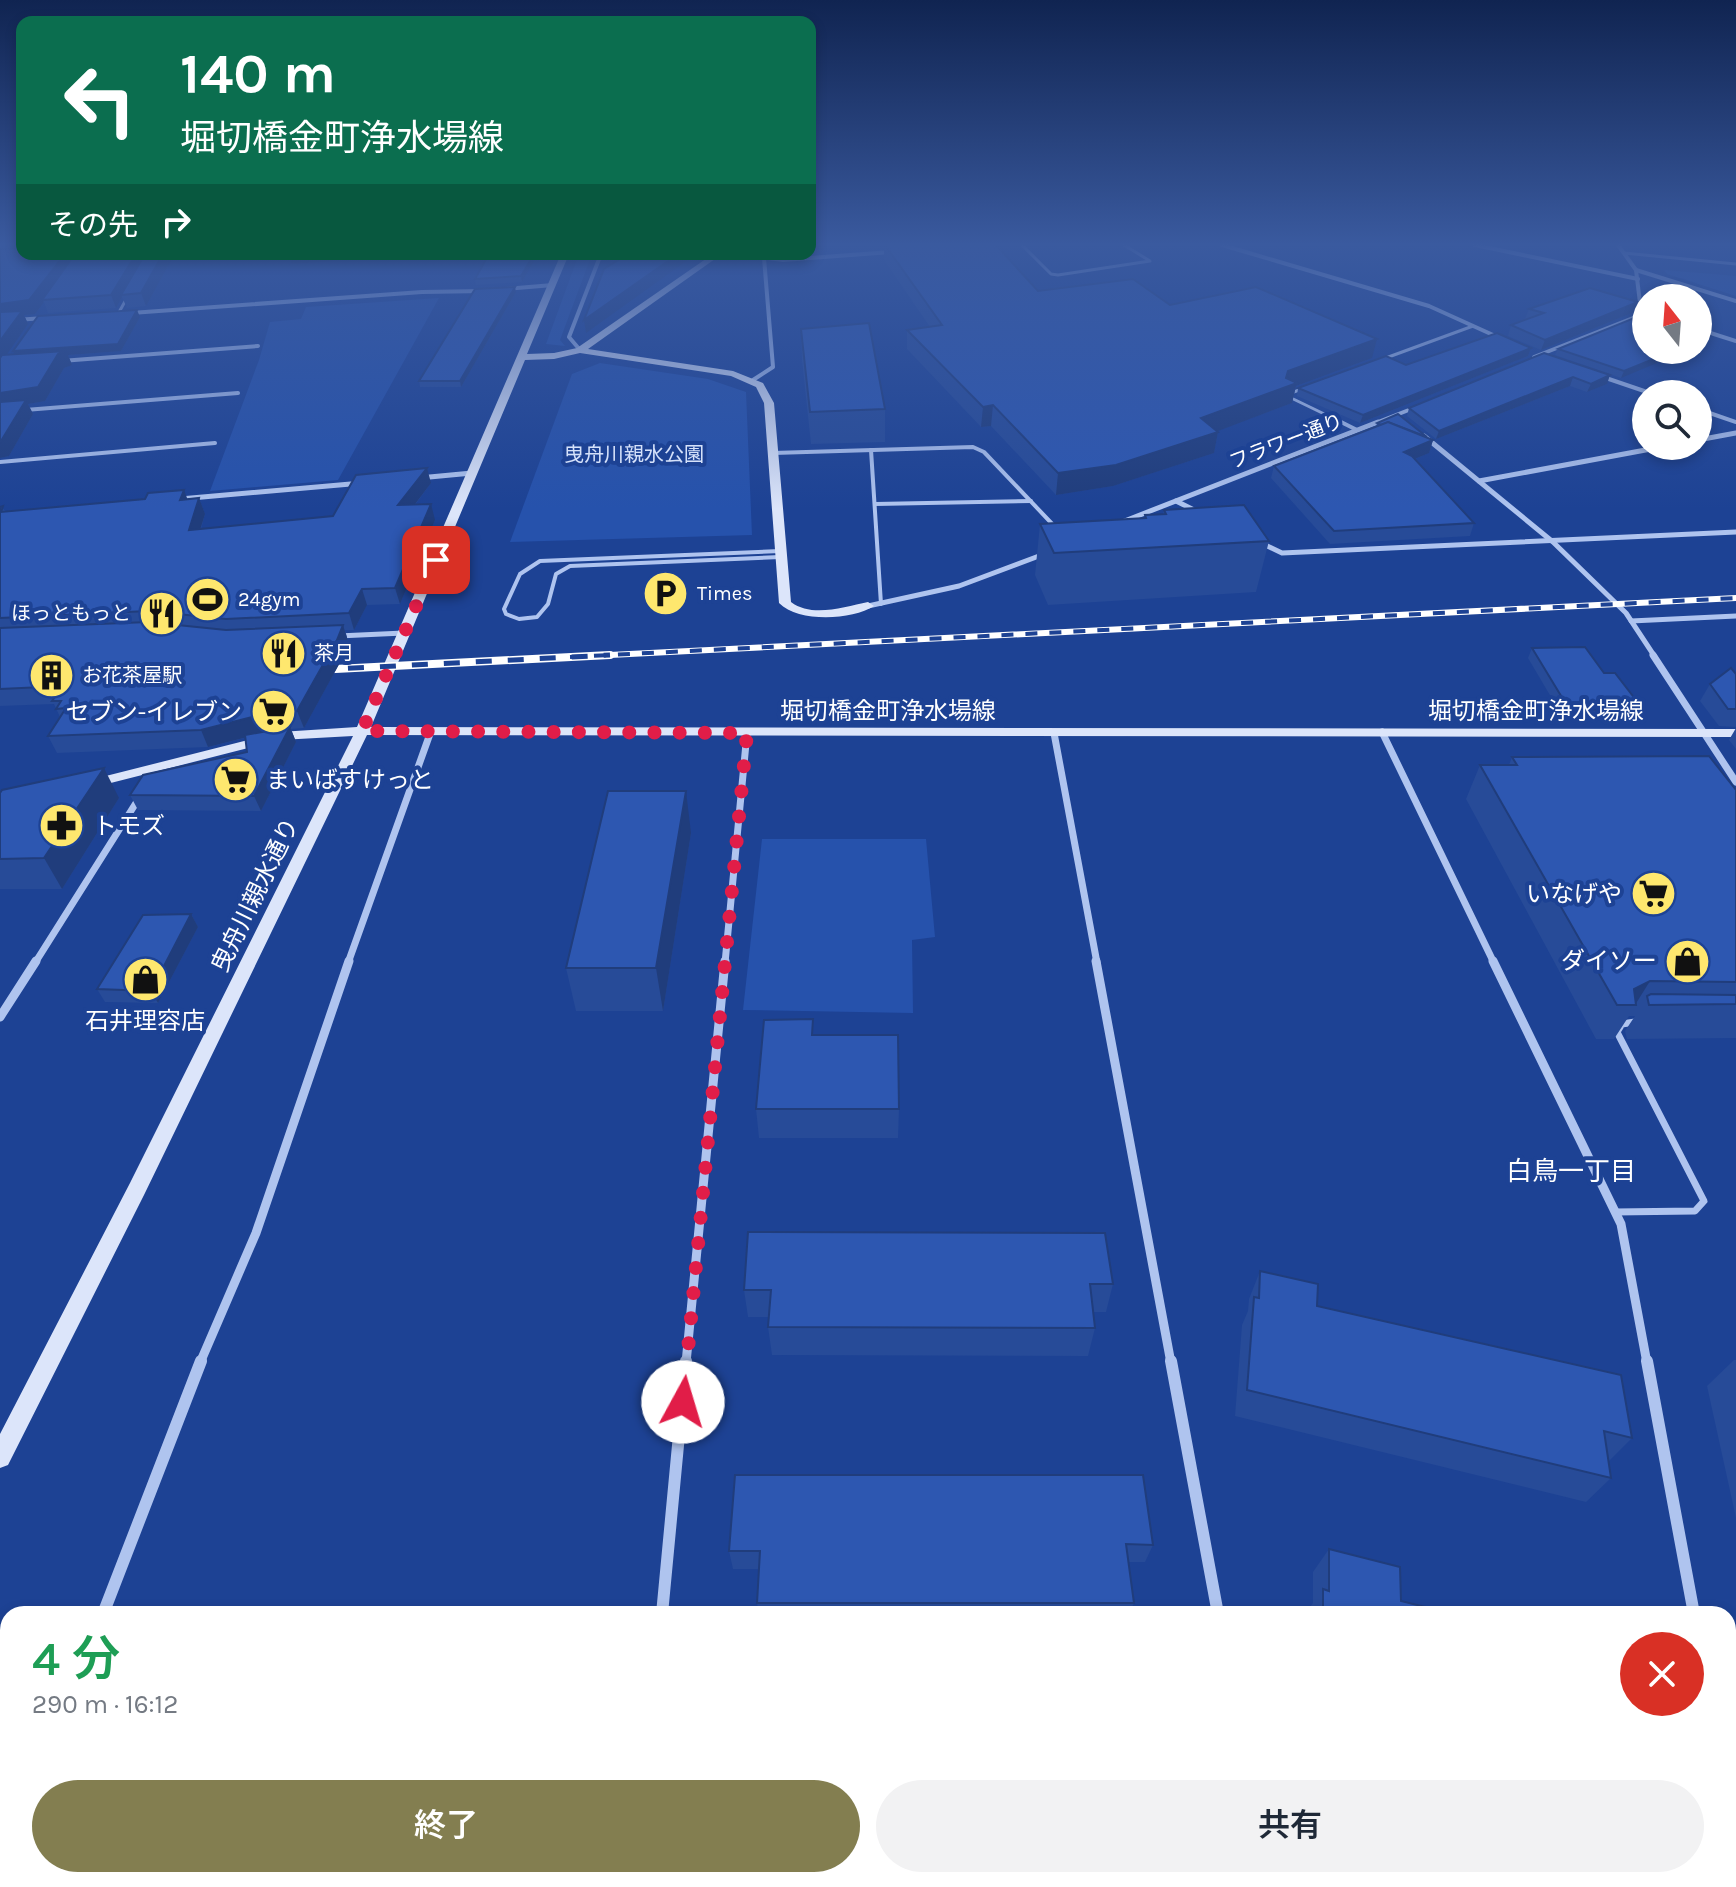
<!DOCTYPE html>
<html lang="ja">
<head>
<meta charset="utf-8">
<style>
  body { margin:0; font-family:Karla,"Noto Sans JP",sans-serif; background:#f2f2f3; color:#1f2937; height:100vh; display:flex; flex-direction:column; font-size:30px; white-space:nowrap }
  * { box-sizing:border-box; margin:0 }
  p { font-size:26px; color:#747a83 }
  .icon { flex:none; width:44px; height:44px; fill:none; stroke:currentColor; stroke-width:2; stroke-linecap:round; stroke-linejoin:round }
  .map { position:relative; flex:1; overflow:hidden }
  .details { position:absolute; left:0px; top:1606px; width:1736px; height:282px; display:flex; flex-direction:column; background:#fff; border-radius:24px 24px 0 0; box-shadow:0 4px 12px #0003 }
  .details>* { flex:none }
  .top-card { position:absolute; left:16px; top:16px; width:800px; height:244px; border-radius:16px; box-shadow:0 4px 12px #0003; background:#0b6e4f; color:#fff; overflow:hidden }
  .needle { width:52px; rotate:343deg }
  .controls { position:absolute; left:1632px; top:284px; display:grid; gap:16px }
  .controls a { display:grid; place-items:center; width:80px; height:80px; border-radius:50%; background:#fff; box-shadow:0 4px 12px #0003; font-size:40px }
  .pin { position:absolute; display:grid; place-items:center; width:68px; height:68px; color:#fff; margin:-34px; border-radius:16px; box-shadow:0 4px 12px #0006 }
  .me { position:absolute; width:88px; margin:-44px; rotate:6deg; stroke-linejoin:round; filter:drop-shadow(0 0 6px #0008) }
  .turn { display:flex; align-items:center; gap:28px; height:168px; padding:0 32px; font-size:36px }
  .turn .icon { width:104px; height:104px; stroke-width:2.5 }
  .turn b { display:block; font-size:56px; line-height:68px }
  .then { display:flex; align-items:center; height:76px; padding:0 32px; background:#0003; gap:16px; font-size:30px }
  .round { display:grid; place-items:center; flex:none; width:84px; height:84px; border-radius:42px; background:#f2f2f3 }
  .head { display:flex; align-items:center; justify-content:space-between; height:136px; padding:0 32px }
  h1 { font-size:48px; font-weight:600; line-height:60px; color:#1e9e55 }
  .primary-button { display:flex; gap:16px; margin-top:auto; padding:16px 32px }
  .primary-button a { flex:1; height:92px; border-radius:48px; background:#837e50; color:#fff; font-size:32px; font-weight:600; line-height:92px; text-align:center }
  .primary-button a+a { background:#f2f2f3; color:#1f2937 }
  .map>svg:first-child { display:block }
</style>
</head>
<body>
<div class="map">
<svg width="1736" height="1887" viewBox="0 0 1736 1887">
  <rect width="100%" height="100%" fill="#1d4294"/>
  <!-- green -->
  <g fill="#2652ac">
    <polygon points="579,254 592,254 560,340 565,346 546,344"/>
    <polygon points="1664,270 1736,276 1736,296 1667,274"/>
    <polygon points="439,298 338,480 210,491 259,360 270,322 301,319 306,307"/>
    <polygon points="600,363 708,379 746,392 752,535 510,542 572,374"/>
    <polygon points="762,839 926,839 935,937 912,940 913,1013 743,1010"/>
  </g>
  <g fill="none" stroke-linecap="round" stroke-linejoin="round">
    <!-- lane-far2 -->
    <g stroke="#afc4ef" stroke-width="3">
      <polyline points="1022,245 1051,274 1058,275 1150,261 1124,245"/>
      <polyline points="1624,253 1736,264"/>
      <polyline points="118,314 128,296"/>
      <polyline points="1383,359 1473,326"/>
      <polyline points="1305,388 1285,395 1345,424"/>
    </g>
    <!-- lane-far1 -->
    <g stroke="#afc4ef" stroke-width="4">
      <polyline points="1341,422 1357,430"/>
      <polyline points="871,450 881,604"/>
      <polyline points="773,453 973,447 984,452 1057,529"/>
      <polyline points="0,462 215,443"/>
      <polyline points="875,504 1031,501"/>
      <polyline points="780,551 540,561 520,574 504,609 506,614 519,619 537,617 548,604 556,574 570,566 780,557"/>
    </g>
    <!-- lane -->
    <polyline stroke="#afc4ef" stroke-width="7" points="1615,1212 1695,1211 1704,1201 1617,1032 1622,1024 1635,1022"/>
    <!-- street-far4 -->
    <g stroke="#afc4ef" stroke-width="4">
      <polyline points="1222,245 1429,306 1502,339"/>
      <polyline points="1475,245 1638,279"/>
      <polyline points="737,254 783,260 891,252"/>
      <polyline points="1636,270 1736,301"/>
      <polyline points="506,289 553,285"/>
      <polyline points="131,313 422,292 484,291"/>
      <polyline points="0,321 45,318"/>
      <polyline points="1698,329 1736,341"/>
      <polyline points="580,350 569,337 601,254"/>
      <polyline points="1534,357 1638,316 1641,311 1636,270 1618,245"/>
      <polyline points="61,361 258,346"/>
      <polyline points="1600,376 1653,394"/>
      <polyline points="753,380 773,367 764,258"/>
      <polyline points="1698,409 1736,422"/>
      <polyline points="0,412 238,393"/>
      <polyline points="1373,424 1419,406"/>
    </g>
    <!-- street-far3 -->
    <g stroke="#afc4ef" stroke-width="5">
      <polyline points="1424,436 1553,542 1626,613 1655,657"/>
      <polyline points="1698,440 1736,433"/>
      <polyline points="419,478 472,473"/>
      <polyline points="1479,481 1667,446"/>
      <polyline points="180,499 362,483"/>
      <polyline points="1176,501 1200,513"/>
      <polyline points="1122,522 1378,422"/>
      <polyline points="1259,542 1282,553 1736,532"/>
      <polyline points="868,606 959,586 1047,553"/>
      <polyline points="1631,621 1736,616"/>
      <polyline points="338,636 404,633"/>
    </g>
    <!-- street-far2 -->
    <g stroke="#afc4ef" stroke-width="7">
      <polyline points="1653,655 1736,782"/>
      <polyline points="1382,732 1494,963"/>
      <polyline points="1054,733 1097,963"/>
      <polyline points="35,963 141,795"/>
      <polyline points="348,963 431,731"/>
      <polyline points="725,963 747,733"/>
    </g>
    <!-- street-far1 -->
    <g stroke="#afc4ef" stroke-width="9">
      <polyline points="1096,961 1171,1363"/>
      <polyline points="1493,961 1621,1224 1647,1363"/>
      <polyline points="0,1017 36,961"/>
      <polyline points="200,1363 256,1233 349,961"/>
      <polyline points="686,1363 725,961"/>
    </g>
    <!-- street -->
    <g stroke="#afc4ef" stroke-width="12">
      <polyline points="1171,1361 1218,1614"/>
      <polyline points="1647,1361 1694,1614"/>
      <polyline points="103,1614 201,1361"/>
      <polyline points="662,1614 686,1361"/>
      <polyline points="1728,1798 1736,1841"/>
      <polyline points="1267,1880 1268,1887"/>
      <polyline points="0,1885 8,1865"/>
      <polyline points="634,1887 635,1880"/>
    </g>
    <!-- secondary -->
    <g fill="#dce5fa" fill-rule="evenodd">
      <path d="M561,254H569L527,354L554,353L577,348L713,254H722L588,349L733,371L763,383L774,403L791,602C812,618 844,607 868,602L874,606C852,620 799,623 779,603L764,403L756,387L731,376L580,353L554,359L525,360L371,727L1736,729V737L367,735L144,1195L8,1465L0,1468V1434L130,1183L353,736L280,740L91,788L84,784L86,781L280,732L357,727Z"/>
      <rect x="0" y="1754" width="8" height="26"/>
      <polygon points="1293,1880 1341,1880 1344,1887 1296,1887"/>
    </g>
    <defs>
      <polyline id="rail-far1" points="570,657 1736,598"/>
      <polyline id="rail" points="316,670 610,655"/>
    </defs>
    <!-- rail-far1 casing -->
    <use href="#rail-far1" stroke="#fff" stroke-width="6"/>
    <!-- rail casing -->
    <use href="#rail" stroke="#fff" stroke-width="8"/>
    <!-- rail-far1 -->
    <use href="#rail-far1" stroke="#1d4294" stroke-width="4" stroke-dasharray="12" stroke-linecap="butt"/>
    <!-- rail -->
    <use href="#rail" stroke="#1d4294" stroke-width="5" stroke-dasharray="16" stroke-linecap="butt"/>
  </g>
  <!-- wall -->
  <g fill="#274b98">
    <polygon points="0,245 22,245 22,254 264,254 172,259 146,306 127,308 122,297 116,308 48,313 44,302 35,314 24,315 28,324 6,355 14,355 140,317 121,351 68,355 72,365 64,368 45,401 28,404 33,414 9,456 0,458"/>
    <polygon points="884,245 996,245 1038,291 1170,305 1372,358 1296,386 1292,403 1217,431 1218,432 1214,453 1113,486 1056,495 991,426 981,427 907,349 907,330 930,327 884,260"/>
    <polygon points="538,254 522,282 476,285 475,279"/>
    <polygon points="516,292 461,387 420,387 419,381"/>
    <polygon points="1638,302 1634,312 1541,350 1508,336 1511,325 1527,320 1525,319 1529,309"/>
    <polygon points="801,329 885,409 885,442 811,444 802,360"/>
    <polygon points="1531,348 1528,356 1360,423 1297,396 1298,388 1406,365"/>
    <polygon points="1558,349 1646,350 1621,378 1555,355"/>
    <polygon points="1544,353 1607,384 1587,392 1570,386 1436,439 1407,416 1409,408"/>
    <polygon points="1377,423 1433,440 1429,453 1415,459 1474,523 1470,536 1330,544 1271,478 1274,466 1376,427"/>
    <polygon points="431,483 415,505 435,520 400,604 367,605 354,630 345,630 348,641 343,657 304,728 291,729 296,742 261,811 138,810 130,795 247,752 245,738 208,747 57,753 48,736 60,717 54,704 0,706 0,507 6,511 199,498 205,514 201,529 333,516"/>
    <polygon points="1164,510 1269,541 1256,592 1048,605 1035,575 1040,524 1144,518 1145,515 1163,514"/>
    <polygon points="1532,648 1604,673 1639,704 1634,715 1616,715 1613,720 1564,719 1528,658"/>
    <polygon points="1736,674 1736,727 1719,726 1700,701 1710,684"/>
    <polygon points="1736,728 1736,749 1729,740"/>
    <polygon points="1512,757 1736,790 1736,1038 1627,1039 1625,1031 1635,1016 1629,1016 1614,1039 1596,1039 1466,799 1480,765 1509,765"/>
    <polygon points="0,793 119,798 62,889 0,889"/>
    <polygon points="691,833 663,1011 576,1011 566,968"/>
    <polygon points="191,914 198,927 158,1003 105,1002 97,989"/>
    <polygon points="756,1109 899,1109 898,1138 759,1138"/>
    <polygon points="1260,1271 1317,1306 1632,1438 1609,1461 1611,1478 1586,1502 1235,1416 1242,1325 1248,1311 1249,1299"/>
    <polygon points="1113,1284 1106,1312 1093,1312 1095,1328 1088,1356 772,1355 768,1327 769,1317 748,1317 744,1290"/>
    <polygon points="1734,1360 1736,1360 1736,1518 1707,1386"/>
    <polygon points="735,1475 1153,1545 1145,1562 1128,1562 1134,1603 1129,1614 759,1614 757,1603 759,1569 733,1569 729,1551"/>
    <polygon points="1329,1549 1401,1601 1453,1614 1307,1614 1307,1611 1313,1603 1313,1572"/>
  </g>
  <!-- shaded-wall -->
  <g fill="#203d7c">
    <polygon points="65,254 79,254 42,300 44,302 35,314 24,315 28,324 3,360 0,361 0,304"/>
    <polygon points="136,254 148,254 121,295 122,297 116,308 111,295"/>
    <polygon points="163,254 170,254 172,259 146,306 141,293"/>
    <polygon points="289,254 333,254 332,261 292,264"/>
    <polygon points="534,254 538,254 522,282 521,276"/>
    <polygon points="678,254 691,254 692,257 586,333 584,320"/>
    <polygon points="515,287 516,292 461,387 460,381"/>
    <polygon points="1638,302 1634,312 1541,350 1545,340"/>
    <polygon points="137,310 140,317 121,351 68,355 72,365 64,368 45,401 28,404 33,414 9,456 0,458 0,393 16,359 13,351"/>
    <polygon points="1710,336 1707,342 1698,346 1698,341"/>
    <polygon points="1377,339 1372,358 1296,386 1292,403 1197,439 1218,432 1214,453 1113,486 1056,495 1058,473 1201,418 1288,371"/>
    <polygon points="1531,348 1528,356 1360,423 1363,415"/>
    <polygon points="1676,350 1688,350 1621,378 1624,371"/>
    <polygon points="1610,375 1607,384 1587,392 1591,384"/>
    <polygon points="1573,377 1570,386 1436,439 1439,431"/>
    <polygon points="993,405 991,426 981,427 983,407"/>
    <polygon points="1433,440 1429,453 1400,465 1404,452"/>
    <polygon points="427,468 431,483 403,520 398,505"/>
    <polygon points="184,490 190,506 180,500"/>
    <polygon points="199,498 205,514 195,546 189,530"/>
    <polygon points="431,504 435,520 400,604 395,588"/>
    <polygon points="362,589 367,605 354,630 349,613"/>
    <polygon points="343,625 348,641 343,657 304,728 297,711"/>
    <polygon points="272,712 279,729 208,747 201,730"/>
    <polygon points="290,727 296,742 261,811 254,796"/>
    <polygon points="104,768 119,798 62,889 44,858"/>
    <polygon points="686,791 691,833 663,1011 656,968"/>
    <polygon points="191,914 198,927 158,1003 151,991"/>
    <polygon points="1650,981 1635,1005 1634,989"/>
  </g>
  <!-- building -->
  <g fill="#2d57b1" stroke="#203d7c" stroke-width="2">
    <polygon points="885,245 996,245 1038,291 1133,279 1170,305 1256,287 1377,339 1288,371 1286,378 1297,383 1201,418 1218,432 1116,465 1058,473 993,405 983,407 907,330 942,325"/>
    <polygon points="22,248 22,254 65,254 29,300 0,304 0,249"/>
    <polygon points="75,254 136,254 111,295 42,300"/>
    <polygon points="145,254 163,254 141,293 121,295"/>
    <polygon points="489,254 534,254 521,276 475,279"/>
    <polygon points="628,254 678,254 584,320 604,269"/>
    <polygon points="515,287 460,381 419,381 475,289"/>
    <polygon points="1590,288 1638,302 1545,340 1511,325 1544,313 1529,309"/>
    <polygon points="137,310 118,344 13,351 38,316"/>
    <polygon points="1646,310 1646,350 1676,350 1624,371 1558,349 1642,315"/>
    <polygon points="22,311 0,341 0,312"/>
    <polygon points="869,323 885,409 810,412 801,329"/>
    <polygon points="1698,331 1710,336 1698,341"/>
    <polygon points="1497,333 1531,348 1363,415 1298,388 1386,356 1406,365"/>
    <polygon points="66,351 58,354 38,387 0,393 0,358 2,355"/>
    <polygon points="1544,353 1610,375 1591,384 1573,377 1439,431 1409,408"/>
    <polygon points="26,400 1,441 0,442 0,402"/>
    <polygon points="1398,414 1427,437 1388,422 1381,425 1377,423"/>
    <polygon points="1388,422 1433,440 1404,452 1412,456 1474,523 1334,531 1274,466"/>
    <polygon points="427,468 398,505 431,504 395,588 362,589 349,613 226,619 148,611 0,618 0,507 3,506 1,512 145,499 148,493 184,490 180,500 199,498 189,530 333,516 356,475"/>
    <polygon points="1244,505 1269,541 1054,553 1040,524 1146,518 1145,515 1166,514 1164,510"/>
    <polygon points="148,622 226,630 343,625 337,640 297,711 272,712 201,730 48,736 66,708 56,709 61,701 52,701 63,686 0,689 0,628"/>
    <polygon points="1585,647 1604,673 1615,673 1639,704 1615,704 1618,710 1569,709 1532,648"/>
    <polygon points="1731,668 1736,674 1736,709 1728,709 1710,684"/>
    <polygon points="290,727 254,796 130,795 143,775 247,752 245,735"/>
    <polygon points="1709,756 1736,790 1736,982 1650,981 1634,989 1636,1005 1617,1005 1480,765 1517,765 1512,757"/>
    <polygon points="104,768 44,858 0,859 0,793 2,790"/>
    <polygon points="608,791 686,791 656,968 566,968"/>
    <polygon points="191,914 151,991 97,989 143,915"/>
    <polygon points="1651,994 1736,995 1736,1004 1649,1005 1647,996"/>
    <polygon points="813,1019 812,1035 898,1035 899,1109 756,1109 764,1020"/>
    <polygon points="748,1232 1105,1233 1113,1284 1090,1284 1095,1328 768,1327 771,1290 744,1290"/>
    <polygon points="1260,1271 1318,1284 1317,1306 1621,1375 1632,1438 1604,1431 1611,1478 1247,1390 1254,1297 1259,1298"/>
    <polygon points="735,1475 1143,1475 1153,1545 1126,1544 1134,1603 757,1603 760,1551 729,1551"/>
    <polygon points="1329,1549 1400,1567 1401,1601 1453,1614 1323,1614 1323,1589 1329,1591"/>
    <polygon points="1574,1608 1597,1614 1575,1614"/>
  </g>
  <!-- sky -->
  <linearGradient id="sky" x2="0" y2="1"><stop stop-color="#102451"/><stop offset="0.48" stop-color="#3a5a9f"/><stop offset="1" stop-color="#3a5a9f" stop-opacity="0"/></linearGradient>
  <rect width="1736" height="509" fill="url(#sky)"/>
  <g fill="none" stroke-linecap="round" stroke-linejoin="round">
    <!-- route -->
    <polyline stroke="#e11d48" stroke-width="14" stroke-dasharray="0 25.2" points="436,560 362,731 747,733 683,1402"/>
  </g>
  <!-- icons -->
  <defs>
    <symbol id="parking-disc" viewBox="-11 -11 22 22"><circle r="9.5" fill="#fee76e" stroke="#1d4294"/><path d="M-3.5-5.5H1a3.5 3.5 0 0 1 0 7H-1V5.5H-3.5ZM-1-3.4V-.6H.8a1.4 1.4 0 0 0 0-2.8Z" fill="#111"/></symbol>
    <symbol id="stadium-disc" viewBox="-11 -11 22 22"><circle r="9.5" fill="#fee76e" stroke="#1d4294"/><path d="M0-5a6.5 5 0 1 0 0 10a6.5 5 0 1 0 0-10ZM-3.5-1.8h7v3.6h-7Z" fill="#111"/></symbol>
    <symbol id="restaurant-disc" viewBox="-11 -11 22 22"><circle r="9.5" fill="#fee76e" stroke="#1d4294"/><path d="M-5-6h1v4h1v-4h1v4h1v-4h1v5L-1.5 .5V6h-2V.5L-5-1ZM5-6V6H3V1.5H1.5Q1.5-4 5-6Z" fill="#111"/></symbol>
    <symbol id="building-disc" viewBox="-11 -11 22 22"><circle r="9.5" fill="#fee76e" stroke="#1d4294"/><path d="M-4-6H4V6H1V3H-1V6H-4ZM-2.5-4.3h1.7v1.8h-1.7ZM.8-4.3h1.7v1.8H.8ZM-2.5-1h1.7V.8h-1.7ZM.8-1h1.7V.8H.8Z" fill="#111"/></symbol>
    <symbol id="supermarket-disc" viewBox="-11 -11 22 22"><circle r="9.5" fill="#fee76e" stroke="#1d4294"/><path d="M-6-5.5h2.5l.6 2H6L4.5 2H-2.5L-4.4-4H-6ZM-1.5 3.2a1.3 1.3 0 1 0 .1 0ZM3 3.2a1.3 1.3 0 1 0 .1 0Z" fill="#111"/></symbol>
    <symbol id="pharmacy-disc" viewBox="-11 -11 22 22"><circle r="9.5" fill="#fee76e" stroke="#1d4294"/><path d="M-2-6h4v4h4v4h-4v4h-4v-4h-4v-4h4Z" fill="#111"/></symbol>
    <symbol id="shop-disc" viewBox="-11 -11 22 22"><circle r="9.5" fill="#fee76e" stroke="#1d4294"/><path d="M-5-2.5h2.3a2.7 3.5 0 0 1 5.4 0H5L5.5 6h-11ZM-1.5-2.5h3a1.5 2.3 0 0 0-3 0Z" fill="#111"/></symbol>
  </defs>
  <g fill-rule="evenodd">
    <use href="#parking-disc" x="640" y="568" width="51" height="51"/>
    <use href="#stadium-disc" x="182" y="574" width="51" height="51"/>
    <use href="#restaurant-disc" x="136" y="588" width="51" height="51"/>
    <use href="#restaurant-disc" x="258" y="628" width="51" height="51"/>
    <use href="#building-disc" x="26" y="650" width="51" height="51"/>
    <use href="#supermarket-disc" x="248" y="686" width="51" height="51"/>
    <use href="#supermarket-disc" x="210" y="754" width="51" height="51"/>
    <use href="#pharmacy-disc" x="36" y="800" width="51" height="51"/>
    <use href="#supermarket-disc" x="1628" y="868" width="51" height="51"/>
    <use href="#shop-disc" x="1662" y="936" width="51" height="51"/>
    <use href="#shop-disc" x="120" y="954" width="51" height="51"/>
  </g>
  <g text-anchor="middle" stroke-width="8" stroke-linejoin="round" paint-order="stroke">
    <!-- far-street labels -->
    <g font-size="20" fill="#fff" stroke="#1d4294">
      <text transform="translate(1286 441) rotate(-21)" y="7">フラワー通り</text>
    </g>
    <!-- far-park labels -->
    <g font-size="20" fill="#d5e1fa" stroke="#1d4294">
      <text x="634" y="461">曳舟川親水公園</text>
    </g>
    <!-- far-poi labels -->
    <g font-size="20" fill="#fff" stroke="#1d4294" text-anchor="start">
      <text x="697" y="600">Times</text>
      <text x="238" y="606">24gym</text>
      <text x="131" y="620" text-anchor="end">ほっともっと</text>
      <text x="314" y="660">茶月</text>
      <text x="82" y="682">お花茶屋駅</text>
    </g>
    <!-- street labels -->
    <g font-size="24" fill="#fff" stroke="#1d4294">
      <text x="888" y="719">堀切橋金町浄水場線</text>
      <text x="1536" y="719">堀切橋金町浄水場線</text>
      <text transform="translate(255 895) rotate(-64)" y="8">曳舟川親水通り</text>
    </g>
    <!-- poi labels -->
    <g font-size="24" fill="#fff" stroke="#1d4294" text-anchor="end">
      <text x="242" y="720">セブン-イレブン</text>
      <text x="266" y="788" text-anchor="start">まいばすけっと</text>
      <text x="93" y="834" text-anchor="start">トモズ</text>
      <text x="1622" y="902">いなげや</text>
      <text x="1657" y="969">ダイソー</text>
      <text x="145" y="1029" text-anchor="middle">石井理容店</text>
    </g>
    <!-- neighbourhood labels -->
    <g font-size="26" fill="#fff" stroke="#1d4294">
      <text x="1571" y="1180">白鳥一丁目</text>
    </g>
  </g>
</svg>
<div class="controls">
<a><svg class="needle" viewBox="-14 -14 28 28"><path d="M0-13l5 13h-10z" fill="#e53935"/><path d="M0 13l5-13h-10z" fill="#747a83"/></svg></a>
<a><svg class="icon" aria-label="search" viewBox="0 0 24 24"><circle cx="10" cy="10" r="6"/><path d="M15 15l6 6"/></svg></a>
</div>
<div class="pin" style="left:436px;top:560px;background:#d93025"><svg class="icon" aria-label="arrive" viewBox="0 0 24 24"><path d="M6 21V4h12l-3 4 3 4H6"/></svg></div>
<svg class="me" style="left:683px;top:1402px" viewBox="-20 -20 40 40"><circle r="19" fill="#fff"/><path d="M0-13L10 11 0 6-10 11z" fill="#e11d48"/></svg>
<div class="top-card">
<div class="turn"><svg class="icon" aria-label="left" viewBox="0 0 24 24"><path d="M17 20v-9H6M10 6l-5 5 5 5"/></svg><div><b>140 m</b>堀切橋金町浄水場線</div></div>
<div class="then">その先<svg class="icon" aria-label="right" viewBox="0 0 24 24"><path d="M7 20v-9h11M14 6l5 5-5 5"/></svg></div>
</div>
<section class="details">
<div class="head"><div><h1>4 分</h1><p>290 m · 16:12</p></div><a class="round" style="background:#d93025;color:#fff"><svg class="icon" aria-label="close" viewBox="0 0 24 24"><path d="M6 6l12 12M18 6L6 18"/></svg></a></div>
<div class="primary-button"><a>終了</a><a>共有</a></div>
</section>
</div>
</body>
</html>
